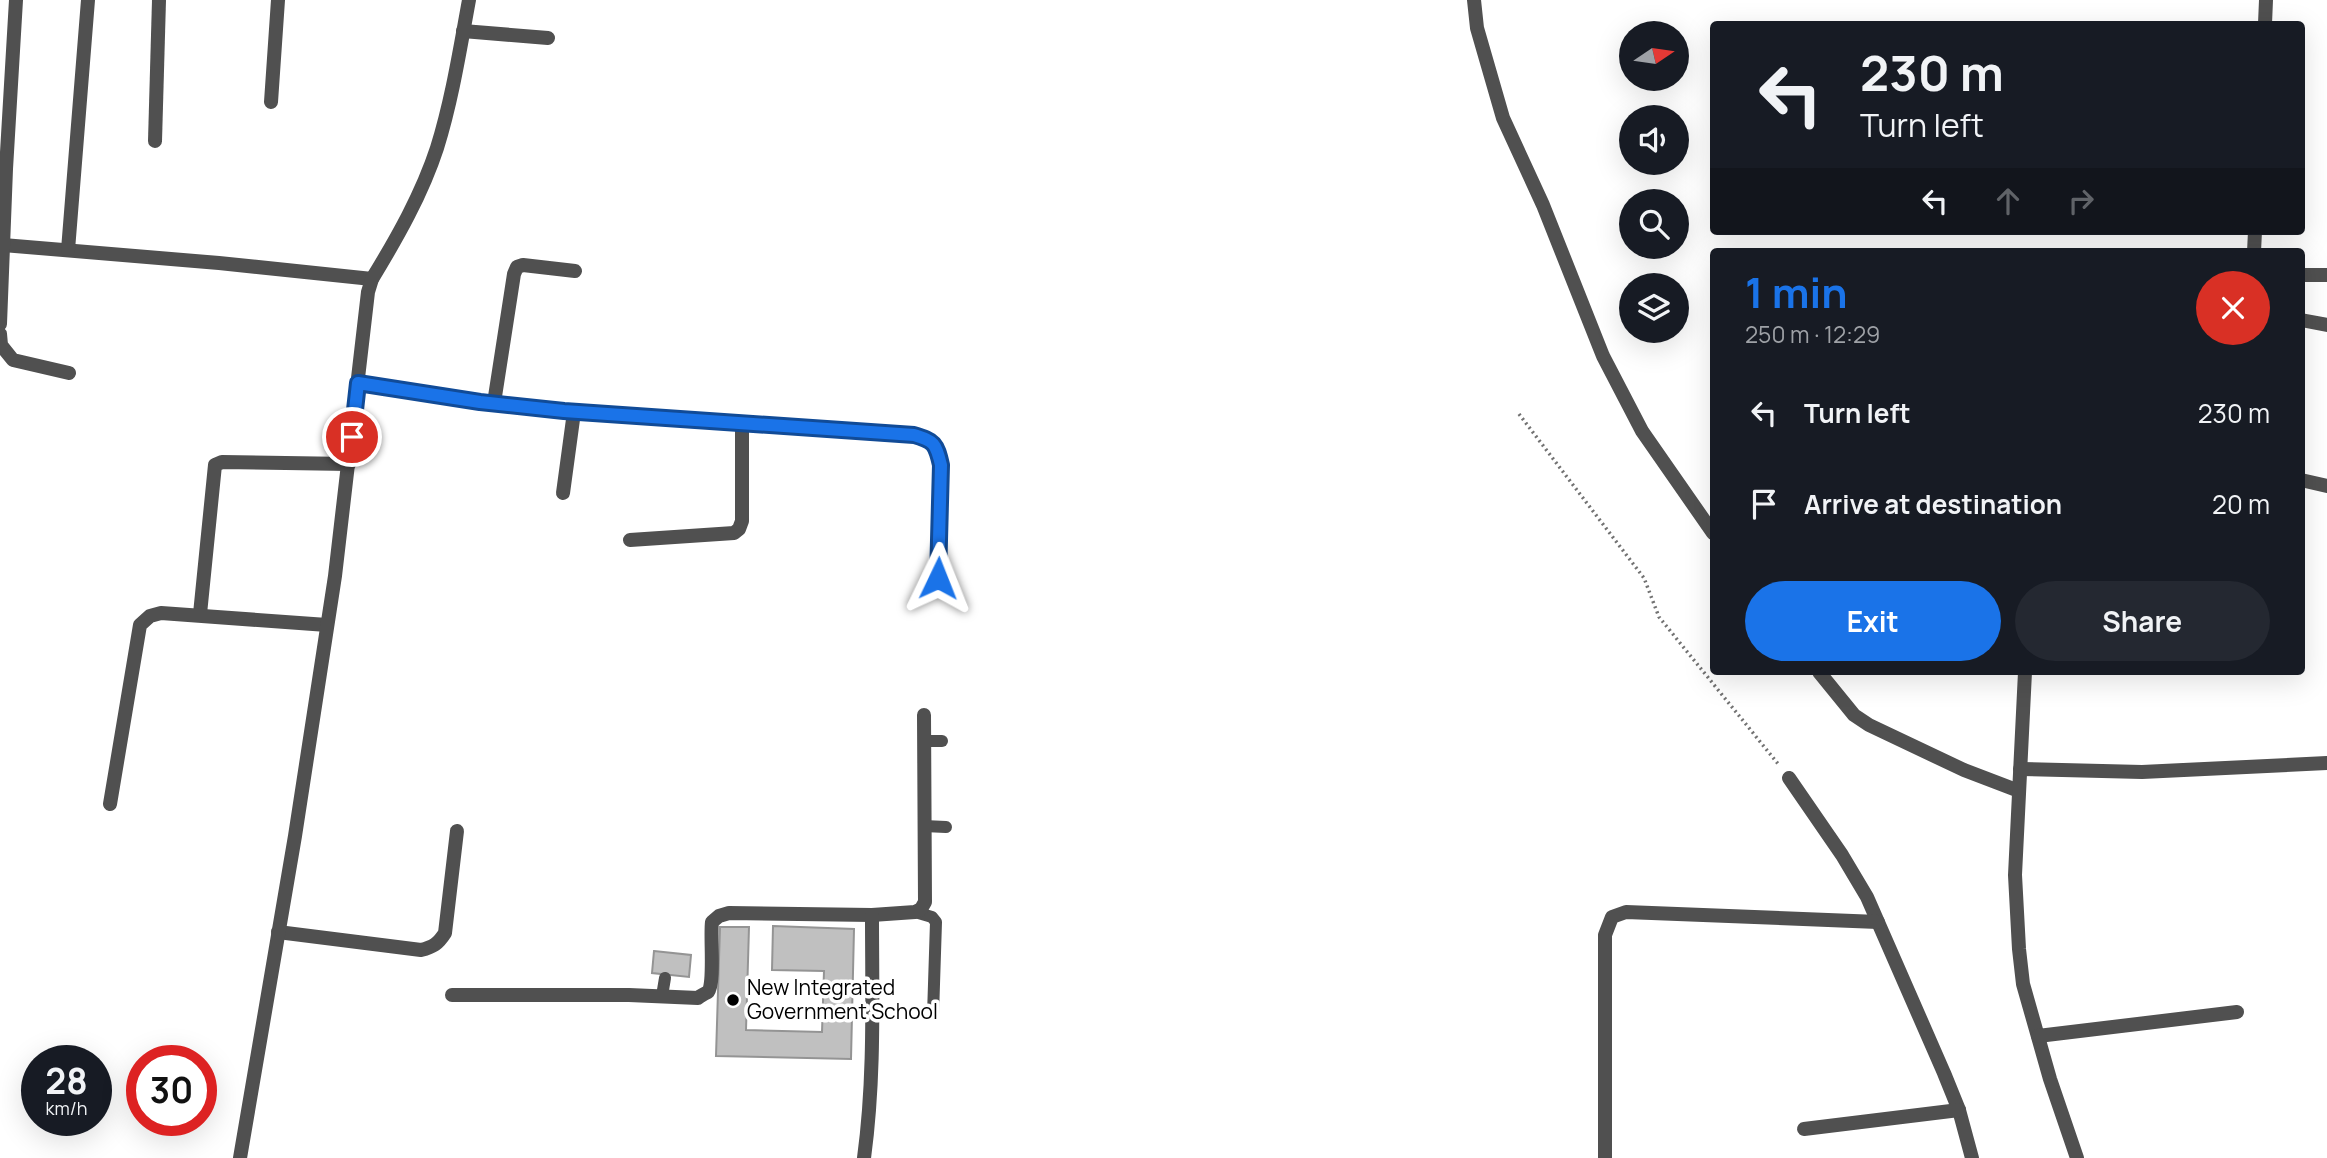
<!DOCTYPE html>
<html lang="en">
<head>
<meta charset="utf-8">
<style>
  body { margin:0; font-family:Manrope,sans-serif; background:#242831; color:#f1f3f6; height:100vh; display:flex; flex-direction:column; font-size:26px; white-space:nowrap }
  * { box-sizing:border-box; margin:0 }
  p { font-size:23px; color:#9ea1a6 }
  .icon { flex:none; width:38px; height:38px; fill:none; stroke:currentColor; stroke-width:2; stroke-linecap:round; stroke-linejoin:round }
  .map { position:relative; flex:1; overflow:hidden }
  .details { position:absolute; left:1710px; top:248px; width:595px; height:427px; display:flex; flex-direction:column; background:#171b24; border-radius:7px; box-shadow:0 7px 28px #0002 }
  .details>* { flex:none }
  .top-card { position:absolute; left:1710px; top:21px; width:595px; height:214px; border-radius:7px; box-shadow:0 7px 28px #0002; background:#171b24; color:#f1f3f6; overflow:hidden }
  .needle { width:46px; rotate:77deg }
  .tools { position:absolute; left:1619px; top:21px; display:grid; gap:14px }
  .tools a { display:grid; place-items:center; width:70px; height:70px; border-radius:50%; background:#171b24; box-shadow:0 7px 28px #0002; font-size:35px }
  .speed { position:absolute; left:21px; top:1045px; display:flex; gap:14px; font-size:35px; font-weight:700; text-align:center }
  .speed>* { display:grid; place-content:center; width:91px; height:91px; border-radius:50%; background:#171b24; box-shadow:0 7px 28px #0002; line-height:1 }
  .speed small { font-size:18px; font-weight:400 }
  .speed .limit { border:10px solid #d22; background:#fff; color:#111 }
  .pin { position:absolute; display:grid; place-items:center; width:60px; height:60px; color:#fff; margin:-30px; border:4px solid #fff; border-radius:50%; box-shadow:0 2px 7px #0007 }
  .me { position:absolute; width:77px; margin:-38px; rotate:2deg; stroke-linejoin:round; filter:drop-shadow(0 0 5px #0008) }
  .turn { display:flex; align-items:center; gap:24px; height:147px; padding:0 35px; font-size:32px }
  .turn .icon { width:91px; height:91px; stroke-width:2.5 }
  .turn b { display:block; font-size:49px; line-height:60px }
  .lanes { display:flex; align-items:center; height:66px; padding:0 35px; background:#0003; justify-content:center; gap:35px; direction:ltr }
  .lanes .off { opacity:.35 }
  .round { display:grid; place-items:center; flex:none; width:74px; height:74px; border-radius:37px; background:#242831 }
  .head { display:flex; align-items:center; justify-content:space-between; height:119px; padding:0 35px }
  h1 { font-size:42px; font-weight:700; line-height:52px; color:#1a73e8 }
  .cta { display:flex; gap:14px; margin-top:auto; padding:14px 35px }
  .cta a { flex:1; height:80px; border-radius:42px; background:#1a73e8; color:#fff; font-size:28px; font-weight:700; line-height:80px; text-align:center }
  .cta a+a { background:#242831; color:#f1f3f6 }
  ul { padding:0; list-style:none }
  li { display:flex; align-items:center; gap:21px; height:91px; padding:0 35px }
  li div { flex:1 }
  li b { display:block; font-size:26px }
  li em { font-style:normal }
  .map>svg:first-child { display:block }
</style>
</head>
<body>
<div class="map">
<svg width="2327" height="1158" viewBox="0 0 2327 1158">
  <rect width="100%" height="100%" fill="#fff"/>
  <!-- building -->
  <g fill="#c0c0c0" stroke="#949494" stroke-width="2">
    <polygon points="773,926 854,929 851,1059 716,1056 720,927 749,927 746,1030 822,1032 824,971 772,970"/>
    <polygon points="654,951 691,955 689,977 652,973"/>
  </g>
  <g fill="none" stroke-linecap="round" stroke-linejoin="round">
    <!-- path -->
    <polyline stroke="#727272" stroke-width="3.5" stroke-dasharray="2 3.5" stroke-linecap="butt" points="1519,414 1644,578 1659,617 1779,765"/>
    <!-- service -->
    <g stroke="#505050" stroke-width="12">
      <polyline points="924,741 942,741"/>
      <polyline points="924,826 946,827"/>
      <polyline points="915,912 932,917 936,922 933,1015"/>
      <polyline points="662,996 665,978"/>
    </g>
    <!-- minor -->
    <g stroke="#505050" stroke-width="14">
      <polyline points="1474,0 1477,28 1503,118 1543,205 1603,356 1642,431 1713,533"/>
      <polyline points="2265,24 2266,0"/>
      <polyline points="463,31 548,38"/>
      <polyline points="271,102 278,0"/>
      <polyline points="155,141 159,0"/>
      <polyline points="3,245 219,263 372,279"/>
      <polyline points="68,250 88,0"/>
      <polyline points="2254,252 2255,231"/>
      <polyline points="2301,275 2327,275"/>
      <polyline points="2301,320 2327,325"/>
      <polyline points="0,324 6,169 16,0"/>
      <polyline points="0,334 1,345 13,360 69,373"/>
      <path d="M358,383L480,402L564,411L914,435C934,441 936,443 941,465L938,578"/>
      <polyline points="494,403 514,274 517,267 523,265 575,271"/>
      <polyline points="2301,480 2327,486"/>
      <polyline points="563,493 574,412"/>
      <polyline points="630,540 734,533 739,529 742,521 742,422"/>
      <polyline points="200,614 215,465 222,462 349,464"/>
      <polyline points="1819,672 1854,715 1869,725 1964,770 2019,791"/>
      <polyline points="2025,672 2015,875 2019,949 2023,984 2050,1079 2077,1158"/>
      <polyline points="2020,769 2142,772 2327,763"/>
      <polyline points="1789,778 1842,855 1867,897 1944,1073 1959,1110 1972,1158"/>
      <polyline points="110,804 140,625 150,616 161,613 327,625"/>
      <path d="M278,932L421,950C433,947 438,944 445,933L457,831"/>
      <path d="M452,995H629L698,998C699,997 706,993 708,992C715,983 710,936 712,922L719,916L729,913L872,915L915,912L921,909L925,902L924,715"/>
      <polyline points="2038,1036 2237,1012"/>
      <polyline points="1804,1129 1959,1110"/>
      <path d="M240,1158L295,836L335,576L368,292L372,279C397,238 422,194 437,148C452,100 460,49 469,0"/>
      <path d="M864,1158C875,1077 872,996 872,915"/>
      <polyline points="1605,1158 1605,935 1612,917 1626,912 1878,922"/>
    </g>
  </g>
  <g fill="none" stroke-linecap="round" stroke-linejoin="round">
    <defs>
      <path id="route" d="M352,437L358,383L480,402L564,411L914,435C934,441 936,443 941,465L938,578"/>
    </defs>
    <!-- route casing -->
    <use href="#route" stroke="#114b97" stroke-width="18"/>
    <!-- route -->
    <use href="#route" stroke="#1a73e8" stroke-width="12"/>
  </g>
  <!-- markers -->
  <circle fill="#000" stroke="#fff" stroke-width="2.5" cx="733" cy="1000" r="7"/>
  <g text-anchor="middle" stroke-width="7" stroke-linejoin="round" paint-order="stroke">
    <!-- poi labels -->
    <g font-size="21" fill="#000" stroke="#fff" text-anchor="start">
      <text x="747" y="995">New Integrated<tspan x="747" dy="24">Government School</tspan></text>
    </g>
  </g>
</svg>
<div class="tools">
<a><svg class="needle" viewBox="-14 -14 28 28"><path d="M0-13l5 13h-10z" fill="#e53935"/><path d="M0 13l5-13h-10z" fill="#9ea1a6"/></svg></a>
<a><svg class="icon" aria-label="sound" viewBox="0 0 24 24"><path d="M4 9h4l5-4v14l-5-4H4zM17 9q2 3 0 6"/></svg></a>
<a><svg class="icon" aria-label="search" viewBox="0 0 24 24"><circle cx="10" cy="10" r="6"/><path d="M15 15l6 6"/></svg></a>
<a><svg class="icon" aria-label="layers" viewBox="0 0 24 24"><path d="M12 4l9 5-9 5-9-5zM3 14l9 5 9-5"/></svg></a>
</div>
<div class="speed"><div>28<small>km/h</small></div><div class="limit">30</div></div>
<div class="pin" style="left:352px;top:437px;background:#d93025"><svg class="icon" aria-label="arrive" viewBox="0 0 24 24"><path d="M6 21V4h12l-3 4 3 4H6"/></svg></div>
<svg class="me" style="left:938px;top:578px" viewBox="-20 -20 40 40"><path d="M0-17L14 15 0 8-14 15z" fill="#1a73e8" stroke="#fff" stroke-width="4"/></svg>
<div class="top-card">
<div class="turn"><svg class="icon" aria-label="left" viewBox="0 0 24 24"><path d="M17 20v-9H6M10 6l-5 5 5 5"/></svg><div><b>230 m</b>Turn left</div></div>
<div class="lanes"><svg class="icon" aria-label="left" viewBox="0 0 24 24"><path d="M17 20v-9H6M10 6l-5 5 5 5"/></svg><svg class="icon off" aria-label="ahead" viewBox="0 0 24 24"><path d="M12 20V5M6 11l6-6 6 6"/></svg><svg class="icon off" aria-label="right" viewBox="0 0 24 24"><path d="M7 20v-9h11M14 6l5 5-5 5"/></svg></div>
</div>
<section class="details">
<div class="head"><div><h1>1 min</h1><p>250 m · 12:29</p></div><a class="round" style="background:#d93025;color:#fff"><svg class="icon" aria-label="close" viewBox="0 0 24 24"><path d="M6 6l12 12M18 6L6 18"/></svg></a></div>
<ul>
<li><svg class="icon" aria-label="left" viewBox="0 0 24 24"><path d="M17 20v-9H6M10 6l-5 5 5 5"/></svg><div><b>Turn left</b></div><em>230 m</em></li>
<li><svg class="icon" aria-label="arrive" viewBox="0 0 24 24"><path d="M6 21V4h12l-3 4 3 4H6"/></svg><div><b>Arrive at destination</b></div><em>20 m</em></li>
</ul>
<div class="cta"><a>Exit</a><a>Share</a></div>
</section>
</div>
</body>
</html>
